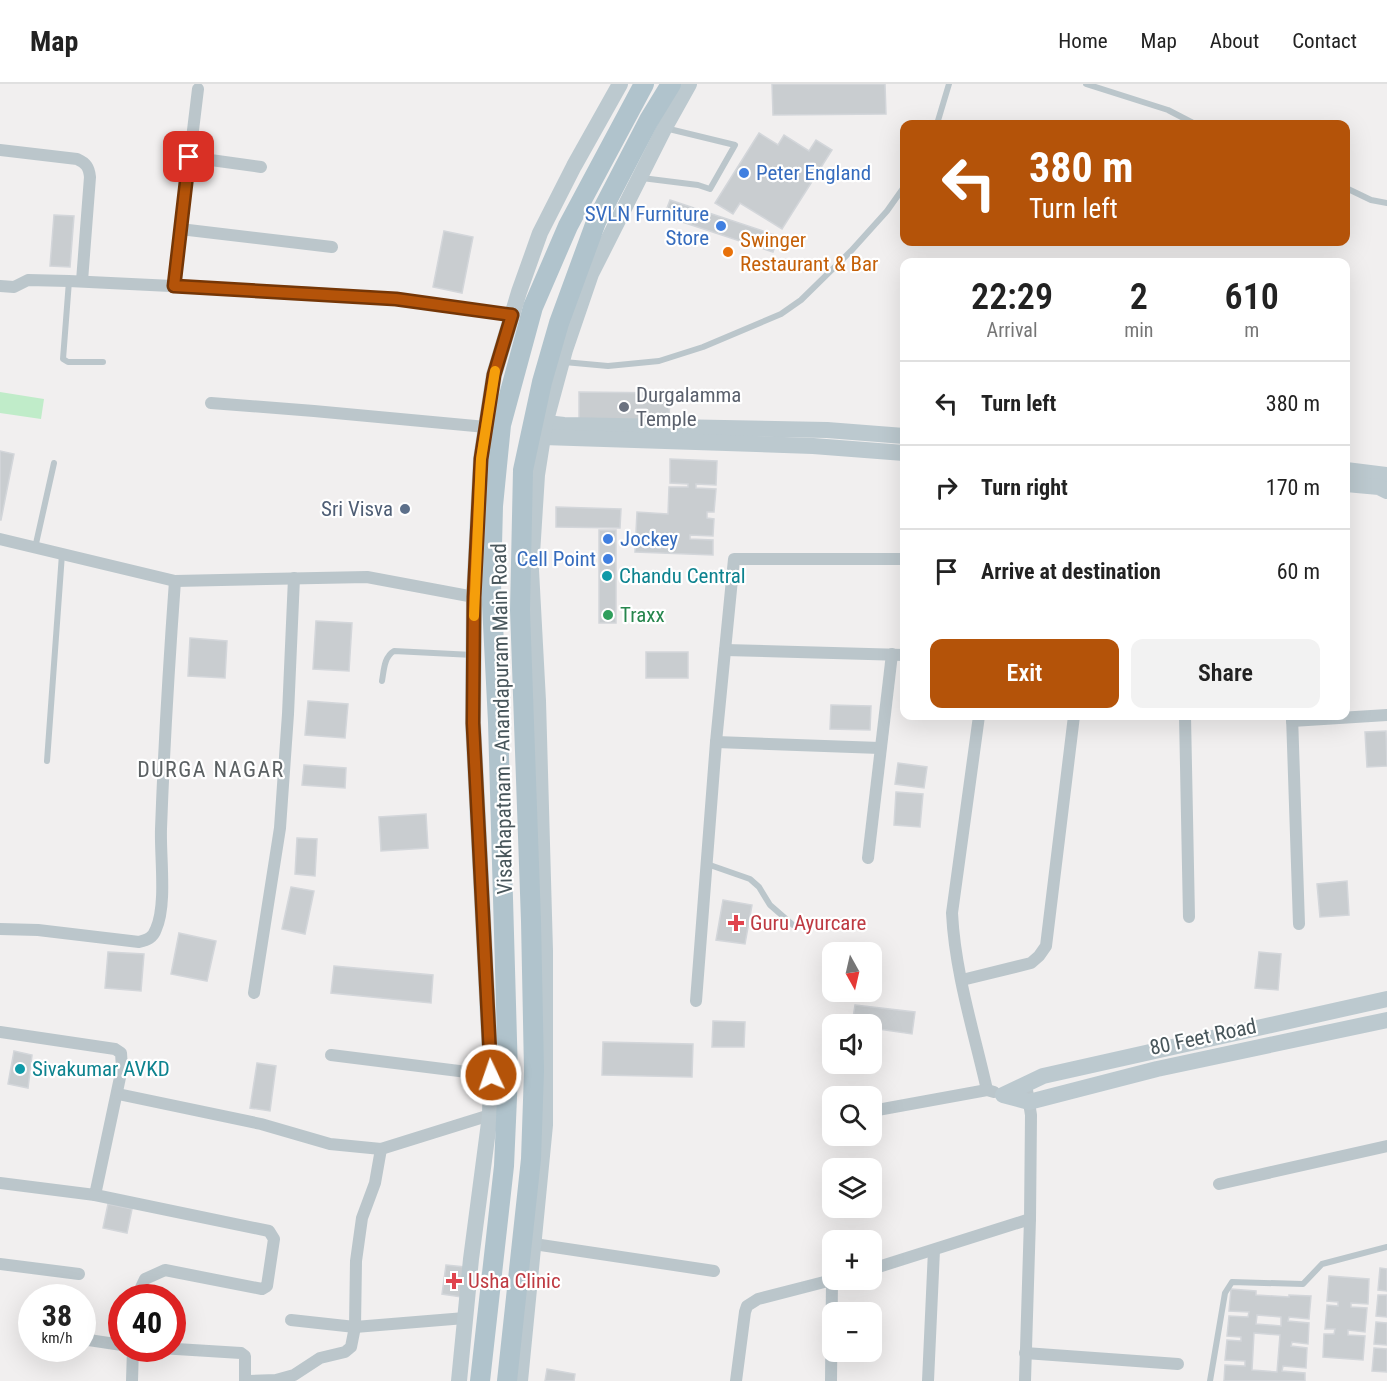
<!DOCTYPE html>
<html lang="en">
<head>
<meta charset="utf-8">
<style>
  body { margin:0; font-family:"Roboto Condensed",sans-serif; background:#f2f2f2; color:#222; height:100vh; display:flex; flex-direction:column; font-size:22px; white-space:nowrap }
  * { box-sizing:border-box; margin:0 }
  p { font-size:20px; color:#767676 }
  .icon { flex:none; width:33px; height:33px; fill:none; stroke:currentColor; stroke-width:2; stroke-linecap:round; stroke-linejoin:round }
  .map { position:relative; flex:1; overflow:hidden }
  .sheet { position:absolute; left:900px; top:174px; width:450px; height:462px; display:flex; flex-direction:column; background:#fff; border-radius:12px; box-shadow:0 6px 24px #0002 }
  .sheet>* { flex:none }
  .banner { position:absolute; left:900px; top:36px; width:450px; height:126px; border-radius:12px; box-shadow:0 6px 24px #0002; background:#b45309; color:#fff; overflow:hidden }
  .needle { width:39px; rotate:172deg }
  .buttons { position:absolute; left:822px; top:858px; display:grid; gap:12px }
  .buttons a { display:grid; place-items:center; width:60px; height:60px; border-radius:12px; background:#fff; box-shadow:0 6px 24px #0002; font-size:30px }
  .speed { position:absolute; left:18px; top:1200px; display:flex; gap:12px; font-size:30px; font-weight:700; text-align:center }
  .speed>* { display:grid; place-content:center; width:78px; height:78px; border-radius:50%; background:#fff; box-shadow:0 6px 24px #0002; line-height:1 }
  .speed small { font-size:15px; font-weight:400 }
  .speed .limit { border:9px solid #d22; background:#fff; color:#111 }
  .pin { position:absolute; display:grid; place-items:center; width:51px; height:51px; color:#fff; margin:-26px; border-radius:12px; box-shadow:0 3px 9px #0006 }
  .me { position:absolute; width:66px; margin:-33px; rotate:357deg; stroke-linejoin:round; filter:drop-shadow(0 0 4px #0008) }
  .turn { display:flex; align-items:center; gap:21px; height:126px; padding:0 30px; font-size:27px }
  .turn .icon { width:78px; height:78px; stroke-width:2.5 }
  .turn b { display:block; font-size:42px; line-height:51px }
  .eta { display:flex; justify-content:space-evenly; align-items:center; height:102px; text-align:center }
  .eta b { font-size:36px; font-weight:600; line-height:42px }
  .primary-button { display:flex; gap:12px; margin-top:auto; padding:12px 30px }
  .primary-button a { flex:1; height:69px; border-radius:12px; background:#b45309; color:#fff; font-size:24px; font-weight:600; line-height:69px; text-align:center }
  .primary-button a+a { background:#f2f2f2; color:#222 }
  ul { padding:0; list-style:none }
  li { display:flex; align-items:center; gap:18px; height:84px; padding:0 30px; border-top:2px solid #e0e0e0 }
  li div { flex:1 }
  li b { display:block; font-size:22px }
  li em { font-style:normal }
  header { display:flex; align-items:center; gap:36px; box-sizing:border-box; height:84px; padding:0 30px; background:#fff; border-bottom:2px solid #e0e0e0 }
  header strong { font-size:28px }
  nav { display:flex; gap:33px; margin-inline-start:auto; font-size:21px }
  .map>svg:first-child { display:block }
</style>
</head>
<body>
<header>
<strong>Map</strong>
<nav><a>Home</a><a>Map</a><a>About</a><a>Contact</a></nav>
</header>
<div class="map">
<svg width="1387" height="1297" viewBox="0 0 1387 1297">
  <rect width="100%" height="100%" fill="#f1efef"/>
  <!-- green -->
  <polygon fill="#c0ecc9" points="0,308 44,315 41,335 0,329"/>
  <!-- building -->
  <g fill="#c9cdd0" stroke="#d3d6da" stroke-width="1.5" fill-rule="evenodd">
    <polygon points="772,0 885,0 886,30 773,31"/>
    <polygon points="759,49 778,61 784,51 809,67 816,56 832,66 782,145 740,119 733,130 715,119"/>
    <polygon points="670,116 778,152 773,168 664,132"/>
    <polygon points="54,131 74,132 70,183 50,182"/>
    <polygon points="444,147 473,153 462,209 433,203"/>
    <polygon points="579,308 670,309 669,337 579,336"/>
    <polygon points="0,367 14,370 1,436 0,436"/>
    <polygon points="670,375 717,377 716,401 696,400 696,404 716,405 714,428 707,428 707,434 714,435 713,452 690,451 690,455 713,456 713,471 635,468 637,428 668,430 669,403 688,403 688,400 670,399"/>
    <polygon points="556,423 621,425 620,444 556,443"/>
    <rect x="599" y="446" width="17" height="93"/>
    <polygon points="316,537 352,539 349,587 313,585"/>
    <polygon points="190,554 227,557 225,594 188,592"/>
    <rect x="646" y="568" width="42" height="26"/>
    <polygon points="308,617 348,620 345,654 305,651"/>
    <polygon points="831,621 871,622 870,646 830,645"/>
    <polygon points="1386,647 1387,682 1367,683 1365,648"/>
    <polygon points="898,679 927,683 924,704 895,700"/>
    <polygon points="304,681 346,684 345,704 302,701"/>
    <polygon points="896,708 923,710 920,743 894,741"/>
    <polygon points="426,730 428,764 381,767 379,733"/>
    <polygon points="297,754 317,755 315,792 295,790"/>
    <polygon points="1347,797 1349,831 1320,833 1317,800"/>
    <polygon points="291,803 314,807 305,850 282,845"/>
    <polygon points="723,816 752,821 745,860 716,856"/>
    <polygon points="179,849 216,857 207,897 171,890"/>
    <polygon points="108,868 144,870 141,907 105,904"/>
    <polygon points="1259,868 1281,870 1278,906 1255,904"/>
    <polygon points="334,882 433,891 431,919 331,909"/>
    <polygon points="855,921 915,928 912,950 872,944 872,940 852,940"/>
    <polygon points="713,937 745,938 744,963 712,963"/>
    <polygon points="603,958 693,960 692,993 602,991"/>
    <polygon points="14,967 32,971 28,1004 8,1000"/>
    <polygon points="257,979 276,982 270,1027 250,1024"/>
    <polygon points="108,1120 132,1125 127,1149 103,1144"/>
    <polygon points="446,1181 465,1183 461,1213 442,1210"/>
    <polygon points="1380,1184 1387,1185 1387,1207 1378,1206"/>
    <polygon points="1329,1192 1369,1195 1368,1220 1351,1219 1351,1223 1367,1224 1365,1248 1348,1246 1348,1251 1365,1252 1363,1276 1323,1273 1324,1250 1334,1250 1335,1245 1325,1245 1327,1221 1338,1222 1338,1218 1327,1217"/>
    <path d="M1231,1205L1256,1207V1211L1289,1213V1211L1311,1212L1309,1235L1289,1233L1288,1237L1309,1239L1308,1260L1292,1258L1291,1262L1307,1264L1306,1284L1283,1282L1282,1287L1305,1289V1297H1224L1225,1281L1245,1282V1277L1225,1276L1227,1256L1241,1257V1253L1227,1252L1229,1232L1248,1233L1249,1228L1229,1227ZM1257,1231L1281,1233V1242L1256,1240ZM1254,1249L1280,1251L1277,1288L1252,1286Z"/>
    <polygon points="1378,1211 1387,1211 1387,1233 1376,1232"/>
    <polygon points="1376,1238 1387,1239 1387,1261 1374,1260"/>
    <polygon points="1374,1264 1387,1265 1387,1288 1372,1287"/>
    <polygon points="547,1285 575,1290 574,1297 545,1297"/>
  </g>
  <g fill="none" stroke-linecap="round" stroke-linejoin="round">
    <!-- lane -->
    <g stroke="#bbc6cb" stroke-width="6">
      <polyline points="1086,0 1168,26 1195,40"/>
      <polyline points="937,40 949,0"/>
      <polyline points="642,94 698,101 710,105 735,61 665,44"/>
      <polyline points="1346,104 1371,116 1387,119"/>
      <polyline points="69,197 63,275 68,278 103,278"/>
      <polyline points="564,278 608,282 659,277 703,263 781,230 801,216 851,167 887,127 904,103"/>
      <polyline points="35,464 54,379"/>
      <path d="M382,597C384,586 384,573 394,567L473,571"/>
      <polyline points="47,677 62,470"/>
      <polyline points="707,780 750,795 759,803 770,821 793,841"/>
      <polyline points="1210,1297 1225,1209 1232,1198 1303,1200 1322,1180 1387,1163"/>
    </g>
    <!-- street -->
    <g stroke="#bbc6cb" stroke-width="12">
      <path d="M0,66L77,75C86,79 89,83 90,93L82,197"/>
      <polyline points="189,73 261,83"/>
      <polyline points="180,145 332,163"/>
      <polyline points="0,202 14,203 28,196 69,197 315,209 396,215 512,231"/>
      <polyline points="174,203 198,5"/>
      <polyline points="211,319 314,327 486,343"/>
      <polyline points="0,455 175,497 367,493 474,513"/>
      <polyline points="725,566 904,571"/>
      <path d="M979,632L952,829C955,889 974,948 987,1006"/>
      <polyline points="1185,632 1189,833"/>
      <polyline points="1292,632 1299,840"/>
      <polyline points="1292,637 1387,631"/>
      <polyline points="716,658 880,664"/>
      <polyline points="868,774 892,570"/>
      <path d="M0,845L38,846L139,858C147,856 153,854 156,845C167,821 160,772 161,745C164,662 169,579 175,497"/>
      <polyline points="962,896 1031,879 1039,872 1046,862 1074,632"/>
      <polyline points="254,909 280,744 288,630 294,494"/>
      <polyline points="696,917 716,658 734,475 904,475"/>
      <polyline points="0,948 115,965 121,969 122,984 95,1111 0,1099"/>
      <polyline points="331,971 491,991"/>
      <polyline points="118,1010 261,1040 330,1060 381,1065 490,1031"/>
      <polyline points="872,1027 987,1006 994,1008"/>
      <polyline points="1219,1100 1387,1062"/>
      <polyline points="95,1111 269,1147 274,1155 267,1202 262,1205 165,1186 145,1195 136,1214"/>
      <polyline points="534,1160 714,1187"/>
      <polyline points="0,1180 79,1190"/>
      <polyline points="872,1185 1030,1135 1031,1031 1026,1000"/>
      <polyline points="291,1236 355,1243 465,1234"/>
      <polyline points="82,1255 122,1261"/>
      <polyline points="160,1264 241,1269 245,1272 245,1297"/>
      <polyline points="1025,1269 1178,1280"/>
      <polyline points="132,1297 133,1264"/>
      <polyline points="249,1297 276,1296 294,1291 320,1274 345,1268 351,1263 355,1243 356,1177 362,1134 375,1099 381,1065"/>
      <polyline points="736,1297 745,1228 747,1222 758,1215 832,1196"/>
      <polyline points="831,1297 832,1196 835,1196"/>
      <polyline points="928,1297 934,1166"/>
      <polyline points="1025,1297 1030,1135"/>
    </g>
    <!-- secondary -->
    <g stroke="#bcc9cf" stroke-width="16">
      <polyline points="537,338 564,341 827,346 904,352"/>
      <polyline points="534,350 543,353 813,362 904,369"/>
      <polyline points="1346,386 1387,391"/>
      <polyline points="1346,400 1379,403 1387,407"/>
      <polyline points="1387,915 1043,992 1003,1011 1029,1018 1157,985 1387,936"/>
      <polyline points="459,1297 471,1175 490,1031 491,991 473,639 474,513 481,375 494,291 519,208 540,149 574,82 620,0"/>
      <polyline points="520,1297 545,1041 545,867 538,617 531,486 537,391 545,340 565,266 591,190 665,43 689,0"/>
    </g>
    <!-- primary -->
    <g stroke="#b0c3cc" stroke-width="20">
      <polyline points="480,1297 504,1082 508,991 498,638 491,501 493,422 501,341 533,223 568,142 644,0"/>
      <polyline points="507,1297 531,1075 534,987 531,837 520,526 523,386 542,298 559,239 596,138 649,36 671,0"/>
    </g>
  </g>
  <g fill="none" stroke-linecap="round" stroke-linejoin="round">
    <defs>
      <polyline id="route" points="189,73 174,202 396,215 512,231 494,291 481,375 474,513 473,639 491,991"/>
    </defs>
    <!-- route casing -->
    <use href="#route" stroke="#753606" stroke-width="15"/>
    <!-- route -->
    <use href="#route" stroke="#b45309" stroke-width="10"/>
    <!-- slow -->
    <polyline stroke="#f59e0b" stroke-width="10" points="474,532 481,375 495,287"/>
  </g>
  <!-- markers -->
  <g fill="#3f7fe0" stroke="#fff" stroke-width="2">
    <circle cx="744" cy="89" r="6"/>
    <circle cx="721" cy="142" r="6"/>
    <circle cx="608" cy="455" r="6"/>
    <circle cx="608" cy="475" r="6"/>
  </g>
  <circle fill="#e8710a" stroke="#fff" stroke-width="2" cx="728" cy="168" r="6"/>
  <circle fill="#6b7280" stroke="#fff" stroke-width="2" cx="624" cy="323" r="6"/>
  <circle fill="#5c6f8a" stroke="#fff" stroke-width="2" cx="405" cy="425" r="6"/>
  <g fill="#0f9aa8" stroke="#fff" stroke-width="2">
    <circle cx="607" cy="492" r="6"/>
    <circle cx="20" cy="985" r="6"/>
  </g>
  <circle fill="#2e9e5b" stroke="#fff" stroke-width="2" cx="608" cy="531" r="6"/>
  <g fill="#e0444e" stroke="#fff" stroke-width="2">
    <path d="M733 830h6v6h6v6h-6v6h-6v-6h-6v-6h6z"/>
    <path d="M451 1188h6v6h6v6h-6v6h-6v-6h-6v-6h6z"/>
  </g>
  <g text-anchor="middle" stroke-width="4.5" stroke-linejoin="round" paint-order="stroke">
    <!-- shop labels -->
    <g font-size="21" fill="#366cbe" stroke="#fff" text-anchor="start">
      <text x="756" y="96">Peter England</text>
      <text x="709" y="137" text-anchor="end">SVLN Furniture<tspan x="709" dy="24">Store</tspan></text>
      <text x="620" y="462">Jockey</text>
      <text x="596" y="482" text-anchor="end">Cell Point</text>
    </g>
    <!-- food labels -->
    <g font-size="21" fill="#c56008" stroke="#fff" text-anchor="start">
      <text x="740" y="163">Swinger<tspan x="740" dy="24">Restaurant &amp; Bar</tspan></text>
    </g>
    <!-- worship labels -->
    <g font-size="21" fill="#5b616d" stroke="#fff" text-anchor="start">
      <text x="636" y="318">Durgalamma<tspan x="636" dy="24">Temple</tspan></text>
    </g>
    <!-- service labels -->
    <g font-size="21" fill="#4e5e75" stroke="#fff" text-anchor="end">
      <text x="393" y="432">Sri Visva</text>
    </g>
    <!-- culture labels -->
    <g font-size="21" fill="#0d838f" stroke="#fff" text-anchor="start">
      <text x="619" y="499">Chandu Central</text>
      <text x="32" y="992">Sivakumar AVKD</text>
    </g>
    <!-- leisure labels -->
    <g font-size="21" fill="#27864d" stroke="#fff" text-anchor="start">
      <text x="620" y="538">Traxx</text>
    </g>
    <!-- street labels -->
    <g font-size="21" fill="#48565b" stroke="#fff">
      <text transform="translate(502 635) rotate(-91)" y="7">Visakhapatnam - Anandapuram Main Road</text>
      <text transform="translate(1203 953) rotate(-12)" y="7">80 Feet Road</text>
    </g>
    <!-- health labels -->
    <g font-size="21" fill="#be3a42" stroke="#fff" text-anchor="start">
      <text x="750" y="846">Guru Ayurcare</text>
      <text x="468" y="1204">Usha Clinic</text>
    </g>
    <!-- neighbourhood labels -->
    <g font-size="22" letter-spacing="1.5" fill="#5c6163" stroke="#fff">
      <text x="211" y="693">DURGA NAGAR</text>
    </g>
  </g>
</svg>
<div class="buttons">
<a><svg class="needle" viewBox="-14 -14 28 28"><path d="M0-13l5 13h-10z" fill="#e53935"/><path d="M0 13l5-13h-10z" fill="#767676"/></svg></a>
<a><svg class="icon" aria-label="sound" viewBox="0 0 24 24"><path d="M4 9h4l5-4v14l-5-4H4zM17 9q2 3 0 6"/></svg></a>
<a><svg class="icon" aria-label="search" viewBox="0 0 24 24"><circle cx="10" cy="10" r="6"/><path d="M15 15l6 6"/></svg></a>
<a><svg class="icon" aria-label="layers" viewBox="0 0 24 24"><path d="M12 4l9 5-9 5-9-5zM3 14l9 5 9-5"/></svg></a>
<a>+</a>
<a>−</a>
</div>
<div class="speed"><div>38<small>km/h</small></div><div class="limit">40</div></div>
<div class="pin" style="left:189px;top:73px;background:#d93025"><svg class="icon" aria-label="arrive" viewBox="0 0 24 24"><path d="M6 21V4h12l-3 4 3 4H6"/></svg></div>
<svg class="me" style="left:491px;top:991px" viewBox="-20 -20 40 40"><circle r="17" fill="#b45309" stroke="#fff" stroke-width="3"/><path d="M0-11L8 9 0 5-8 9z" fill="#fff"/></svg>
<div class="banner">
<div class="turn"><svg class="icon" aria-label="left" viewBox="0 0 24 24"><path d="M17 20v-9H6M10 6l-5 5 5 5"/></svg><div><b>380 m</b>Turn left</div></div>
</div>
<section class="sheet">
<div class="eta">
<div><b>22:29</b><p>Arrival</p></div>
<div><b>2</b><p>min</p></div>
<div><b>610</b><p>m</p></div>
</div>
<ul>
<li><svg class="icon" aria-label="left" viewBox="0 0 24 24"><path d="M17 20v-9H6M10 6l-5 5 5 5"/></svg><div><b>Turn left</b></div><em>380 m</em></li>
<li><svg class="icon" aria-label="right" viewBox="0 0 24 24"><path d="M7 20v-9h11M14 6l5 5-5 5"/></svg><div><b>Turn right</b></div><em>170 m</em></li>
<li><svg class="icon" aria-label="arrive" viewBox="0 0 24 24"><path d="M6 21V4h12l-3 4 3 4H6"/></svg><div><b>Arrive at destination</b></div><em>60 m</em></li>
</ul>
<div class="primary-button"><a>Exit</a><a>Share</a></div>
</section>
</div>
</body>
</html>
